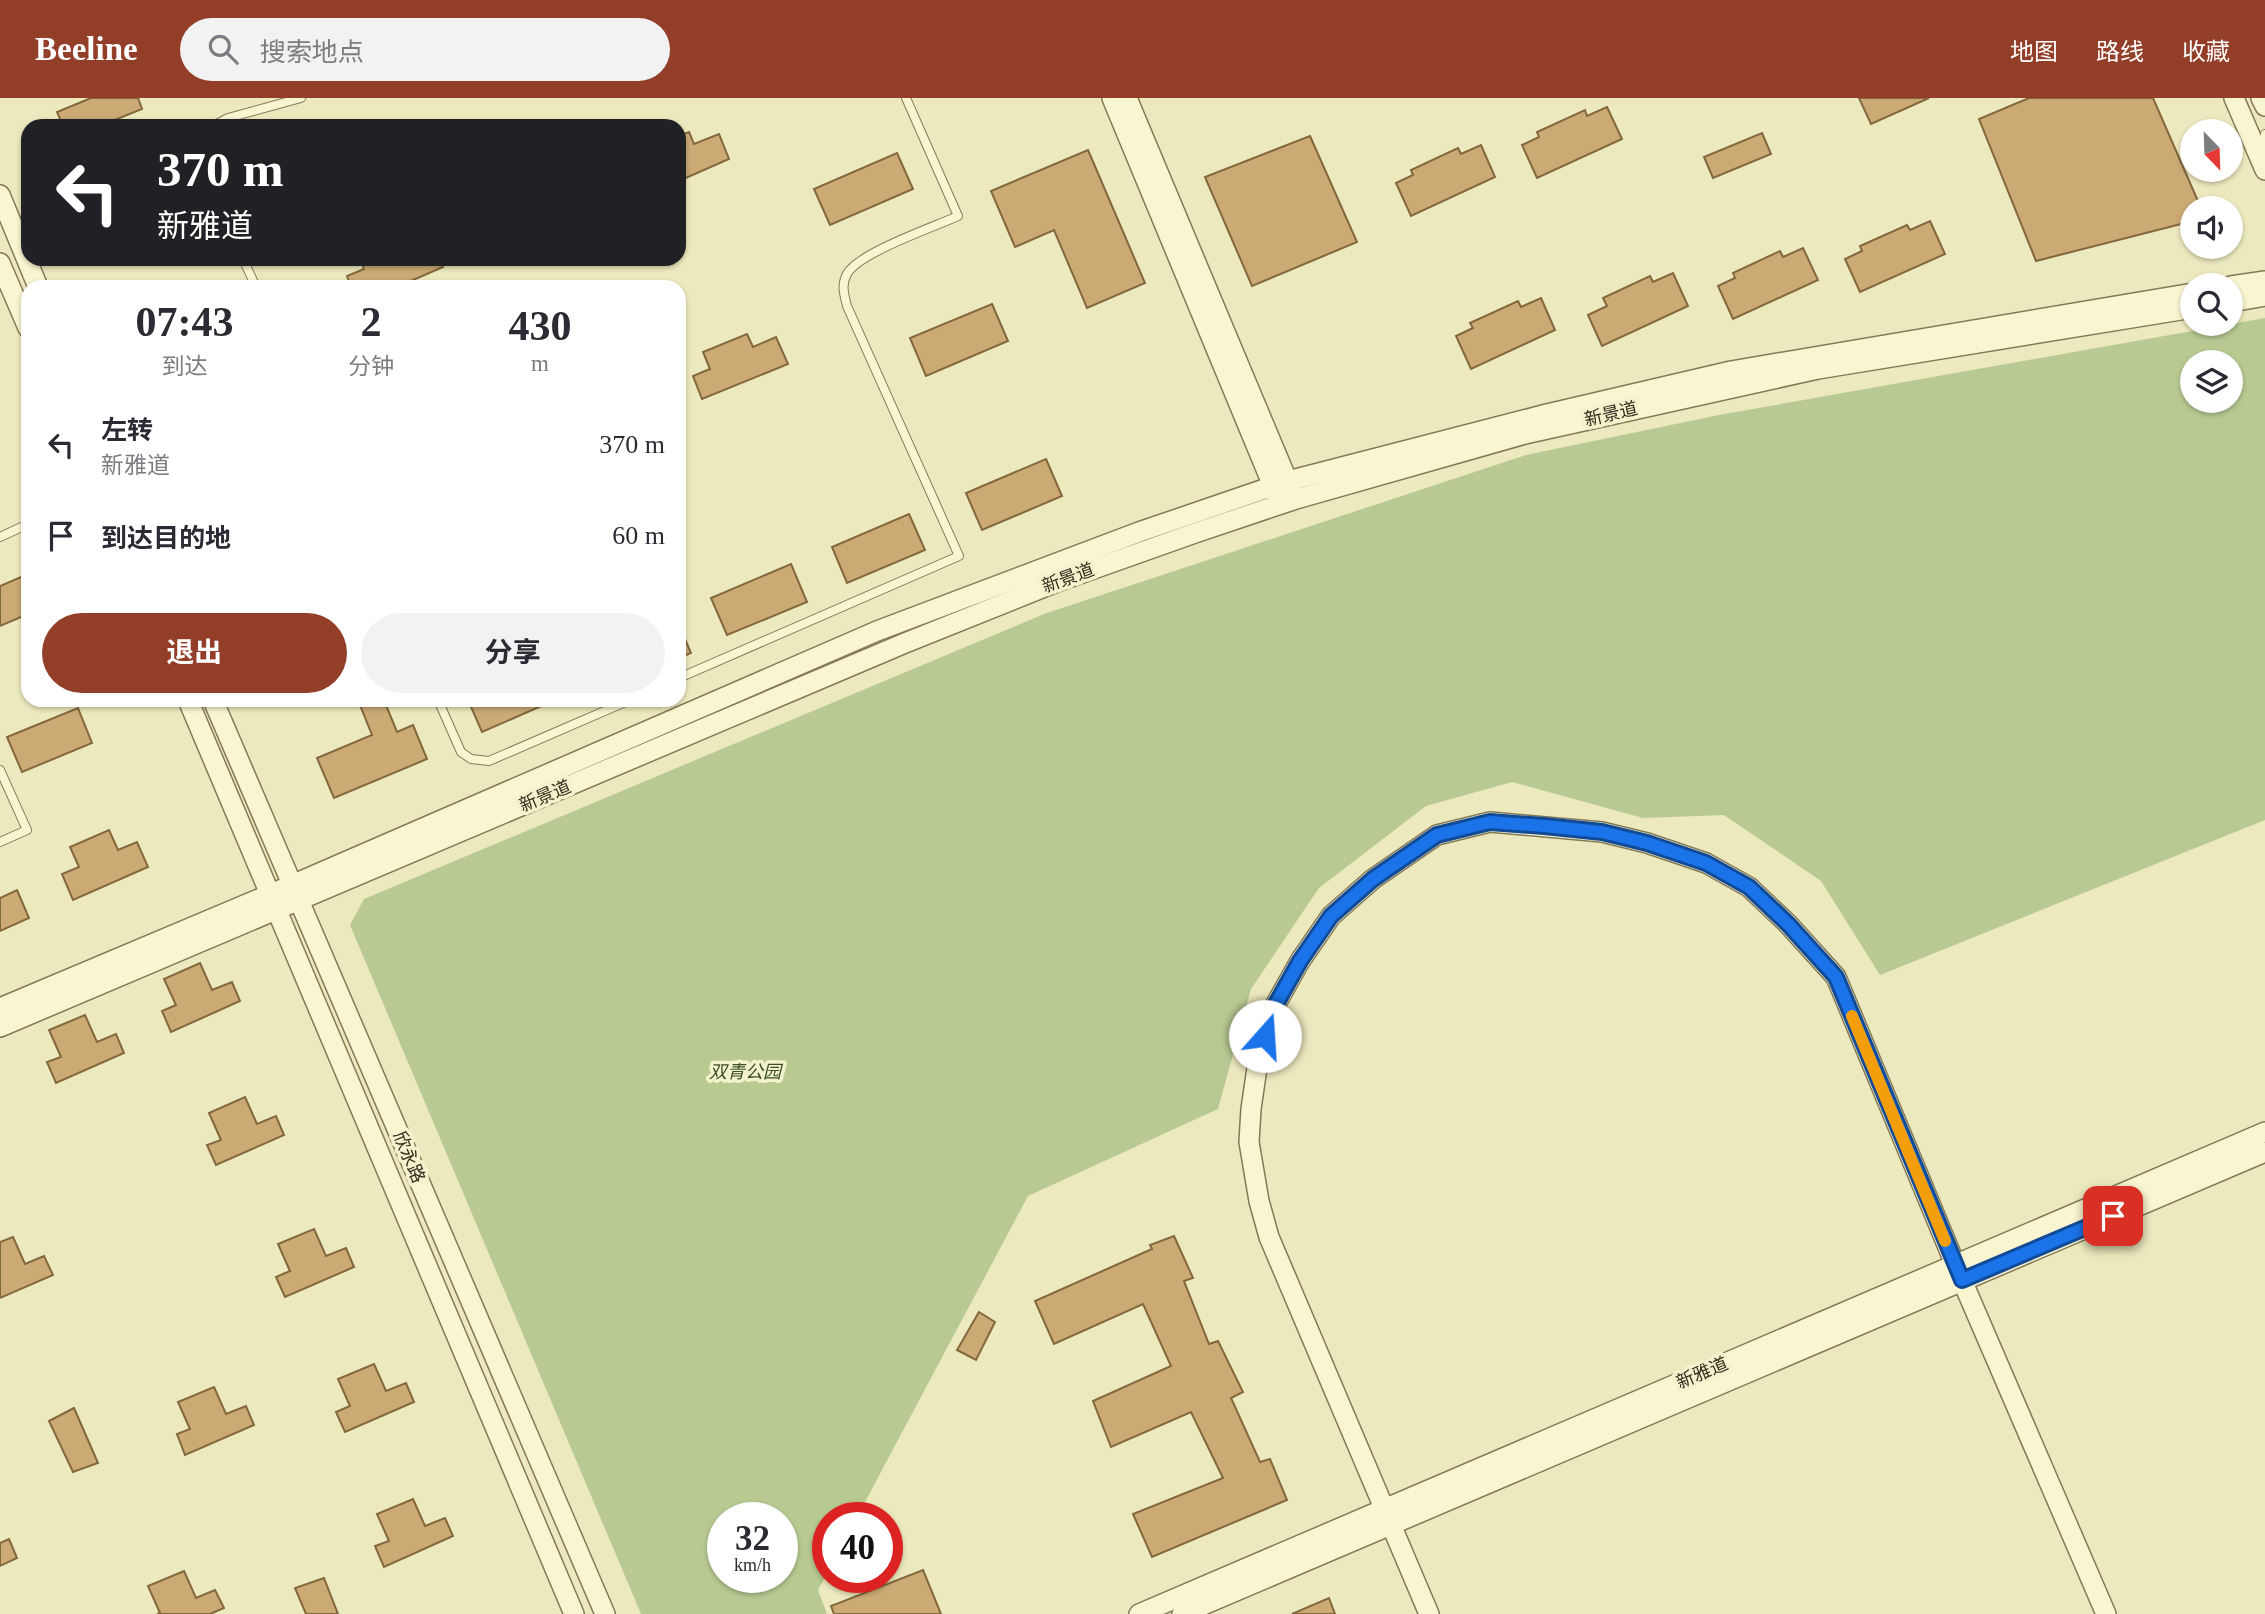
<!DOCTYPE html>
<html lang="zh">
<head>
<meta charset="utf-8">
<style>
  body { margin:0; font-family:"Times New Roman","Noto Sans SC",serif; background:#f2f2f3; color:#2b2b33; height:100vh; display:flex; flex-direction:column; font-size:26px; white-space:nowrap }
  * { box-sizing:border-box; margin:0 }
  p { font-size:23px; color:#7c7c81 }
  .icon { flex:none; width:38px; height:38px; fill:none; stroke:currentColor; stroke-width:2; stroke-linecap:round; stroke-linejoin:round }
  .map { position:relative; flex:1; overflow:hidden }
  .details { position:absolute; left:21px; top:182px; width:665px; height:427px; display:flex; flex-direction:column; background:#fff; border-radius:21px; box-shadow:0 2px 5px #0004 }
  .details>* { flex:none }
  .banner { position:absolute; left:21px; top:21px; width:665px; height:147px; border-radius:21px; box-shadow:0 2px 5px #0004; background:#202124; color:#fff; overflow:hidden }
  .needle { width:46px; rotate:157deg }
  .controls { position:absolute; left:2180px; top:21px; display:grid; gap:14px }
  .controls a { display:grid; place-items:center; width:63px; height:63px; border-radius:50%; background:#fff; box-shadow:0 2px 5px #0004; font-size:35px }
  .speed { position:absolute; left:707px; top:1404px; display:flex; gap:14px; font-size:35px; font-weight:700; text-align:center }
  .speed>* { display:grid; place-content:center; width:91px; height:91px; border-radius:50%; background:#fff; box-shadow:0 2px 5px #0004; line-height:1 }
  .speed small { font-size:18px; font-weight:400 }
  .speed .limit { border:10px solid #d22; background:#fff; color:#111 }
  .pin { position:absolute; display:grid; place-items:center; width:60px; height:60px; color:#fff; margin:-30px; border-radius:14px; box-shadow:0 4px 10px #0006 }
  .me { position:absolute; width:77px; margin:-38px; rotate:19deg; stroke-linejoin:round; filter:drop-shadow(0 0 5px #0008) }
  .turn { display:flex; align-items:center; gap:24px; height:147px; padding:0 21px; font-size:32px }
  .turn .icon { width:91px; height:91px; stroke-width:2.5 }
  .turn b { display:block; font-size:49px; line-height:60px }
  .eta { display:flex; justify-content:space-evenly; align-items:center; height:119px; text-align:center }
  .eta b { font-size:42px; font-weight:700; line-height:49px }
  .cta { display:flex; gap:14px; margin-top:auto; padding:14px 21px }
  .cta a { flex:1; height:80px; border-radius:42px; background:#923e28; color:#fff; font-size:28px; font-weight:700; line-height:80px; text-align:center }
  .cta a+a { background:#f2f2f3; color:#2b2b33 }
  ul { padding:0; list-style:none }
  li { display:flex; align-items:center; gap:21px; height:91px; padding:0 21px }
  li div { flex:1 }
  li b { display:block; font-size:26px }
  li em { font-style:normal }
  header { display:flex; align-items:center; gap:42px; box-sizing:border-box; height:98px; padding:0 35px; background:#923e28; color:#fff }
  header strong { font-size:33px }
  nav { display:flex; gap:38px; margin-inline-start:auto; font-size:24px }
  .search { width:490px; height:63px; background:#f2f2f3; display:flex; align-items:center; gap:18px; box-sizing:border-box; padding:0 24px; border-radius:38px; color:#7c7c81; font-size:26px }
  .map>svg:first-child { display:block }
</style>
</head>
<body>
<header>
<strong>Beeline</strong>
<div class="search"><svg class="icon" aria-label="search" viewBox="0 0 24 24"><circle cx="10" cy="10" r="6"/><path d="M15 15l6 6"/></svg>搜索地点</div>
<nav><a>地图</a><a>路线</a><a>收藏</a></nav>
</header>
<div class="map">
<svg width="2265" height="1516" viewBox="0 0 2265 1516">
  <rect width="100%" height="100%" fill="#ede9be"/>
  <!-- green -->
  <path fill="#b8ca92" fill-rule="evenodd" d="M2265,220V722L1880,877L1821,783L1724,717L1643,720L1512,684L1426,708L1319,790L1251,891L1218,1011L1028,1098L857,1419H828V1474L818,1492L827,1516H641L350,827L364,801L1044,516L1526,357L1719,317ZM2193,264H2231V303H2193ZM782,1419V1479H723V1419Z"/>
  <!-- building -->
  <g fill="#cbaa74" stroke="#83683d" stroke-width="2">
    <polygon points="91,0 138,0 142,11 100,28 63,28 57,14"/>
    <polygon points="1859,0 1929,0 1871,26"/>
    <polygon points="2029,0 2153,0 2201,110 2193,110 2193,123 2036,163 1979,21"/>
    <polygon points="1607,9 1622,41 1537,80 1522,47 1539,39 1537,34 1585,12 1587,18"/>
    <polygon points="689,34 694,46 719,36 729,61 679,83 679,38"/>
    <polygon points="1762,35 1771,56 1713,80 1704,59"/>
    <polygon points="1310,38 1357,144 1252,188 1205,79"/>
    <polygon points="1481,47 1495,79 1411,118 1396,85 1413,77 1411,72 1458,50 1461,56"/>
    <polygon points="1088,52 1145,185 1087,210 1054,132 1015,149 991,93"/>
    <polygon points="897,55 913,91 830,127 814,91"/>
    <polygon points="1930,123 1945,156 1860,194 1845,161 1862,153 1860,148 1907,127 1910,132"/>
    <polygon points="1803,150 1818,182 1733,221 1718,188 1735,180 1733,175 1780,153 1783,159"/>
    <polygon points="360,161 439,161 443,169 397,189 351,189 347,178 364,171"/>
    <polygon points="1673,175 1688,208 1602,248 1588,217 1607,208 1603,200 1650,178 1653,184"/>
    <polygon points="1541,200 1555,232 1471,271 1456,238 1473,230 1470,225 1518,203 1521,209"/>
    <polygon points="992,206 1008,243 926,278 910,240"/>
    <polygon points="747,236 753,249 776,239 788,266 702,301 693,278 710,271 703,254"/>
    <polygon points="1046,361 1062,398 982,432 966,395"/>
    <polygon points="909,416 925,452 847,485 832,449"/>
    <polygon points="791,466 807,504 727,537 711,500"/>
    <polygon points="28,476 28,516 0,528 0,488"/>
    <polygon points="679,527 691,555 679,560"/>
    <polygon points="358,602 384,602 397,634 413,627 427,661 334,700 317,660 372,637"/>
    <polygon points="468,602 555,602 482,634"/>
    <polygon points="78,610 92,645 22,674 7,639"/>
    <polygon points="109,732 118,752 137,744 148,769 73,802 62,776 79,769 70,749"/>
    <polygon points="17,792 29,820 0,833 0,800"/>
    <polygon points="200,865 212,892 232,884 240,903 171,934 162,913 176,907 164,881"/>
    <polygon points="85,917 97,944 116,936 124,955 56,985 47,964 61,959 49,932"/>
    <polygon points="245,999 257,1026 276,1018 284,1037 216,1067 207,1047 221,1042 209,1015"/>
    <polygon points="314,1131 326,1158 346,1150 354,1169 285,1199 276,1179 290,1173 278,1146"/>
    <polygon points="1174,1138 1193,1180 1184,1183 1209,1246 1218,1243 1243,1294 1231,1300 1260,1364 1270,1361 1287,1402 1152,1459 1133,1416 1223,1380 1191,1314 1111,1349 1093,1303 1171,1268 1143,1206 1054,1246 1035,1203 1152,1151 1150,1147"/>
    <polygon points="13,1139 25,1166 44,1158 53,1177 0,1200 0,1144"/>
    <polygon points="979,1214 995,1224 976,1262 957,1252"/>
    <polygon points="374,1266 386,1293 406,1285 414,1304 345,1334 336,1314 350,1308 338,1281"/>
    <polygon points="214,1289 226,1316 246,1308 254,1327 185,1357 177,1336 190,1331 178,1304"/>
    <polygon points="74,1310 98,1365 73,1374 49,1323"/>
    <polygon points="413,1401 425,1428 445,1420 453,1438 384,1469 375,1448 389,1443 377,1416"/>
    <polygon points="9,1441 17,1460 0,1468 0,1445"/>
    <polygon points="923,1472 941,1516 834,1516 831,1508"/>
    <polygon points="184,1473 196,1500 215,1492 224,1510 210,1516 157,1516 160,1515 148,1488"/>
    <polygon points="324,1480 338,1516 306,1516 295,1490"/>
    <polygon points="1329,1500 1335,1516 1292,1516"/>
  </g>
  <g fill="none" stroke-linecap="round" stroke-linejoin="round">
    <defs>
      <g id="service">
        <polyline points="213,28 228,20 301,0"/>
        <polyline points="2262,54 2265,36"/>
        <polyline points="243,161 256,189"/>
        <polyline points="0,439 28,426"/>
        <path d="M679,580L959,458L847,208C844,196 841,187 847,176C858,155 934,129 958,118L906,0"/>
        <polyline points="438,602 461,654 471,661 489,663 630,602"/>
        <polyline points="0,672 27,732 0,744"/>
      </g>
      <g id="tertiary">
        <polyline points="1112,0 1278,400"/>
        <polyline points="1127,0 1293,396"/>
        <polyline points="2234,0 2265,72"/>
        <polyline points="2261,0 2265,8"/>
        <polyline points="0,97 38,189"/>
        <polyline points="0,165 28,230"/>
        <polyline points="2231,188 2265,183"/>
        <polyline points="2231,204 2265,198"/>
        <polyline points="188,602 574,1516"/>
        <polyline points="213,602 605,1516"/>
        <polyline points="0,910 292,787 877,533 1139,434 1288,383 1547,316 1731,273 2193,195"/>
        <polyline points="0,929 905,545 1057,484 1195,435 1296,401 1525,336 1818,271 2193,210"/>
        <polyline points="1139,1516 2265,1034"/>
        <polyline points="1182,1516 2265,1054"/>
        <polyline points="1429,1516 1269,1139 1259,1103 1249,1044 1251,1011 1258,963 1272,913 1300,863 1331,818 1373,781 1437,737 1490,724 1602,734 1647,745 1706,765 1749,789 1788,826 1836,879 1955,1166 2106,1516"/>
      </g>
    </defs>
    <!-- service casing -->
    <use href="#service" stroke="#847957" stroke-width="10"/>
    <!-- tertiary casing -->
    <use href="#tertiary" stroke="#847957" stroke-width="22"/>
    <!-- service -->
    <use href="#service" stroke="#f8f5d0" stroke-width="8"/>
    <!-- tertiary -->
    <use href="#tertiary" stroke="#f8f5d0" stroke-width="19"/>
  </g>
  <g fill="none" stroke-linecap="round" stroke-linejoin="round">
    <defs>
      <polyline id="route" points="1265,938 1272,913 1300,863 1331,818 1373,781 1437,737 1490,724 1544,728 1602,734 1647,745 1706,765 1749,789 1788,826 1836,879 1962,1182 2113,1118"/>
    </defs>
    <!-- route casing -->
    <use href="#route" stroke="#114b97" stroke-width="18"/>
    <!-- route -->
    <use href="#route" stroke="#1a73e8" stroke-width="12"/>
    <!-- slow -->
    <polyline stroke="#f59e0b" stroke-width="12" points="1852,918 1945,1143"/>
  </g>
  <g text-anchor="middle" stroke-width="7" stroke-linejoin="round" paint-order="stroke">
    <!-- street labels -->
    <g font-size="18" fill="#342c1c" stroke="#f4f1cd">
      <text transform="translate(1611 316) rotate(-13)" y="6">新景道</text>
      <text transform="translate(1068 480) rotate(-20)" y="6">新景道</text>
      <text transform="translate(545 698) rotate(-23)" y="6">新景道</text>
      <text transform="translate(409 1059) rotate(67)" y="6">欣永路</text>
      <text transform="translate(1702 1275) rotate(-23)" y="6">新雅道</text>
    </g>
    <!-- park labels -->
    <g font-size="18" font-style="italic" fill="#3b5022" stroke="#f4f1cd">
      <text x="745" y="980">双青公园</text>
    </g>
  </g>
</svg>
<div class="controls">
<a><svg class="needle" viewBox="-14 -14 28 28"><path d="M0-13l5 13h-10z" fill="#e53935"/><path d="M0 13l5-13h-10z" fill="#7c7c81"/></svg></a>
<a><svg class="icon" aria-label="sound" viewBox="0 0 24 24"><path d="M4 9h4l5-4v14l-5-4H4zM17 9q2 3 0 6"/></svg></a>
<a><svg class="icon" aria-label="search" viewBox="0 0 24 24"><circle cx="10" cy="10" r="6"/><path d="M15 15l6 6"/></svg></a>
<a><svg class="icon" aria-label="layers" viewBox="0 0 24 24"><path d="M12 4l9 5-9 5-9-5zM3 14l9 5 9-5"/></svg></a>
</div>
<div class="speed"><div>32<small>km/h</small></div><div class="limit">40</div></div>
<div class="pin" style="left:2113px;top:1118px;background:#d93025"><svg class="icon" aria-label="arrive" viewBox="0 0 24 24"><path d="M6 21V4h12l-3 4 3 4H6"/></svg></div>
<svg class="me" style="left:1265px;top:938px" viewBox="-20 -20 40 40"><circle r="19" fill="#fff"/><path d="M0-13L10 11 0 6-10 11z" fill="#1a73e8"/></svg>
<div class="banner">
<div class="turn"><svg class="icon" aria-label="left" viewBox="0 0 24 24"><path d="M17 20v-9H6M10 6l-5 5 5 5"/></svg><div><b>370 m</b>新雅道</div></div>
</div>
<section class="details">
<div class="eta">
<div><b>07:43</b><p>到达</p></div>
<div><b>2</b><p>分钟</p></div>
<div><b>430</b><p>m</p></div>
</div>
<ul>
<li><svg class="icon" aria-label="left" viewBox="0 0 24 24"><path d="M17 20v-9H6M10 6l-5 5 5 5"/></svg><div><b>左转</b><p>新雅道</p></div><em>370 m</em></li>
<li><svg class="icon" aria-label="arrive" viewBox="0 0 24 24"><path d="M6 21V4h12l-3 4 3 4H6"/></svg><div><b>到达目的地</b></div><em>60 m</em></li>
</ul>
<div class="cta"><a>退出</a><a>分享</a></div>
</section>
</div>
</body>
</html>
